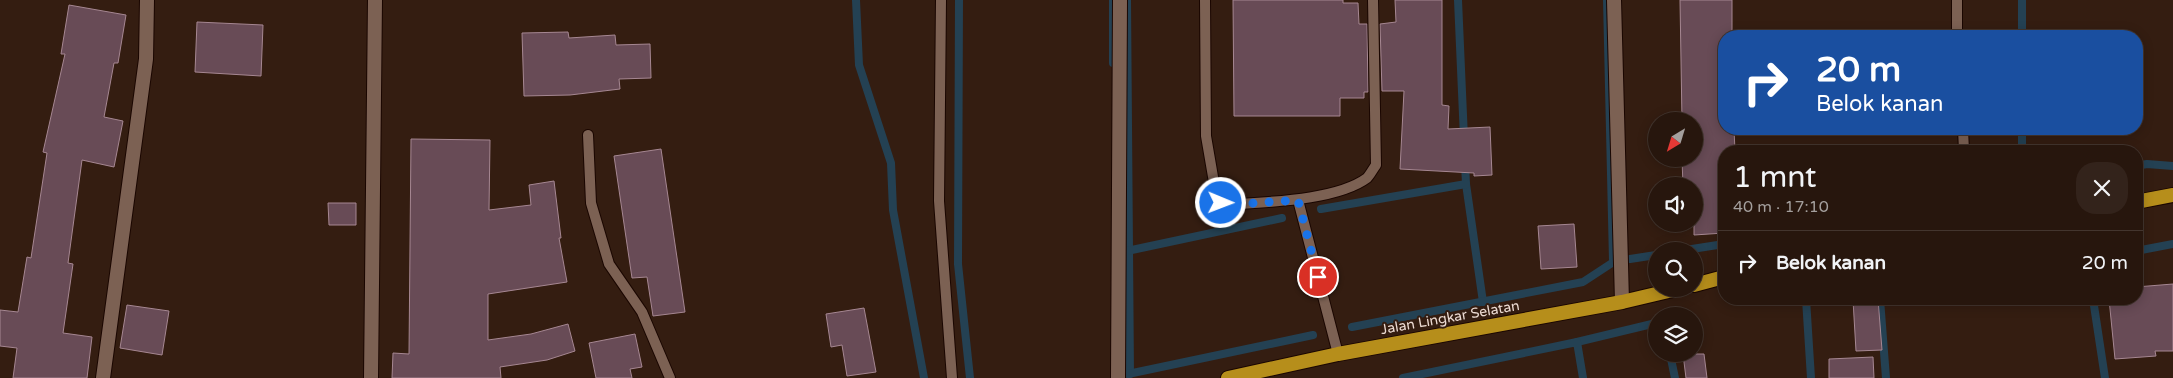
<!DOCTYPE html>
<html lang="id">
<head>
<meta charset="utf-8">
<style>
  body { margin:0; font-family:"Varela Round",sans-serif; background:#33231b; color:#f1f3f6; height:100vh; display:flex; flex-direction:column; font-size:19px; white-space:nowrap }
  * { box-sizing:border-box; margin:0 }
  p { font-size:16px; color:#a49f9d }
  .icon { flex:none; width:28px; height:28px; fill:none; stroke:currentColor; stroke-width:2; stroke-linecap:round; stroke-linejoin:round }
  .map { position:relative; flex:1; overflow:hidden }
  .sheet { position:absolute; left:1718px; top:145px; width:425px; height:160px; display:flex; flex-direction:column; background:#27160d; border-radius:20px; box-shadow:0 2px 12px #0003,0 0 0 1px #43352e }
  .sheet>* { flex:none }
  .top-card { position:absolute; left:1718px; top:30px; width:425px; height:105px; border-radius:20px; box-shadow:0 2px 12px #0003,0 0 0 1px #43352e; background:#1a4fa0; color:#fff; overflow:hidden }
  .needle { width:32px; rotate:218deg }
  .fabs { position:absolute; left:1648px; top:112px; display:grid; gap:10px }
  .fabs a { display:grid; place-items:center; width:55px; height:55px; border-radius:50%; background:#27160d; box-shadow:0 2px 12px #0003,0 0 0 1px #43352e; font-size:25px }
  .pin { position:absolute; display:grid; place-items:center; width:42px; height:42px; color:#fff; margin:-21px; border:2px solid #fff; border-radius:50%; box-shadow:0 1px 5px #0007 }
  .me { position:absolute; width:55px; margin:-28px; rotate:91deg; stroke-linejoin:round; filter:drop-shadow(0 0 4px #0008) }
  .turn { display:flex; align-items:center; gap:18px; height:105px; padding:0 15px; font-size:22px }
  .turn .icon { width:65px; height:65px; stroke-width:2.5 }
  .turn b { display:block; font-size:35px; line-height:42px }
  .round { display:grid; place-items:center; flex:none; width:52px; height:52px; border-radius:20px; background:#33231b }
  .summary { display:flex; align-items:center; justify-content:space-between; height:85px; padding:0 15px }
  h1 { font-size:30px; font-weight:600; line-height:38px }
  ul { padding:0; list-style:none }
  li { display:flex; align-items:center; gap:15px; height:65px; padding:0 15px; border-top:1px solid #43352e }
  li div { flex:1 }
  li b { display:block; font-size:19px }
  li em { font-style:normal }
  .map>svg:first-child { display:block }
</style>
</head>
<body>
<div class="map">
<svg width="2173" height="378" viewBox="0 0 2173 378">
  <rect width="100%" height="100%" fill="#341d11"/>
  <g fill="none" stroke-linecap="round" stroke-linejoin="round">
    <!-- stream -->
    <g stroke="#244153" stroke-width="8">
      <polyline points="856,0 859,65 891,163 893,210 924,378"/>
      <polyline points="959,0 958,264 970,378"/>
      <polyline points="1127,0 1130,374"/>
      <polyline points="1458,0 1464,138"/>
      <polyline points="1607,0 1613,261"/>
      <polyline points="2022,36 2022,0"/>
      <polyline points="1113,63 1113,0"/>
      <polyline points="2022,151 2022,129"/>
      <polyline points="1465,164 1466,184 1483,302"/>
      <polyline points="2136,166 2147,164 2173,166"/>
      <polyline points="1321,209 1466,184"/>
      <polyline points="1127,251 1282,218"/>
      <polyline points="1679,251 1724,244"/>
      <polyline points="2136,251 2173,244"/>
      <polyline points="1630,259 1656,255"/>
      <polyline points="1806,299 1811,378"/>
      <polyline points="1880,299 1886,378"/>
      <polyline points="2093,299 2105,378"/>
      <polyline points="1352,327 1583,282 1615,261"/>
      <polyline points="1577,342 1656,323"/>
      <polyline points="1670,354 1675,378"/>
      <polyline points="1128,374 1313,335"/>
      <polyline points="1403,378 1577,342 1583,378"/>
    </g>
  </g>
  <!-- building -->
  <g fill="#684b56" stroke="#a68792">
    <polygon points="1233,0 1343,0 1343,3 1358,3 1359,24 1367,24 1368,92 1364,92 1364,98 1340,98 1340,116 1234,116"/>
    <polygon points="1395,0 1442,0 1442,105 1449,106 1448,129 1490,127 1492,175 1474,176 1474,173 1400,169 1404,91 1382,91 1380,24 1396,22"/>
    <polygon points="1680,0 1732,0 1732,36 1724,36 1724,129 1734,129 1735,151 1724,151 1724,233 1694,235 1694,186 1683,186 1682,159 1694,159 1694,121 1682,121"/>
    <polygon points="69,5 126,15 118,63 114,63 104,117 123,121 114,167 82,160 68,263 73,264 63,333 92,337 87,378 13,378 17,348 0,346 0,310 18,312 27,257 31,258 47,153 43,152 65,54 61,54"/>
    <polygon points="197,22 263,25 261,76 195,72"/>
    <polygon points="568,32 569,38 615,35 616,45 650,44 651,78 619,79 620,89 570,95 524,96 522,33"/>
    <polygon points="411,139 490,140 489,210 531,205 529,185 554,181 561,238 559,238 567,282 488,294 488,340 531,334 568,324 575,351 547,360 500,367 501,378 392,378 393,353 409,354"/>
    <polygon points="661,149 685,312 653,316 647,277 632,278 614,156"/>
    <polygon points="328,203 356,203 356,225 329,225"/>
    <polygon points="1574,224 1577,267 1541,269 1538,226"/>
    <polygon points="2173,284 2173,351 2155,351 2156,356 2115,359 2109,299 2136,299 2136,287"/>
    <polygon points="1878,299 1882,350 1856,351 1853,300"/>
    <polygon points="127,305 169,311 162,355 120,348"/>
    <polygon points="864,308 876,372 847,376 842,345 831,347 826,314"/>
    <polygon points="635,334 642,367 630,369 632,378 596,378 589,343"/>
    <polygon points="1683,354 1704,354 1707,378 1686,378"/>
    <polygon points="1873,357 1874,378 1829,378 1829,359"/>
  </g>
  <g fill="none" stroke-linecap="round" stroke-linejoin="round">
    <defs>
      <g id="service">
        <polyline points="941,0 939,201 952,378"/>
        <path d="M1205,0L1206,136L1217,200L1225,205C1264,202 1336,201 1367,178C1370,175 1373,169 1376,165L1373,0"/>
        <polyline points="1957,0 1957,36"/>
        <polyline points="1963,129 1964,151"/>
        <polyline points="588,135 591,203 609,264 642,312 670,378"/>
        <polyline points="1298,200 1338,354"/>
      </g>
      <g id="minor">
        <polyline points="1614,0 1622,302"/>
        <polyline points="103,378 146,59 147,0"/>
        <polyline points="371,378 375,0"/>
        <polyline points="1118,378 1120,0"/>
      </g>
      <g id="trunk">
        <polyline points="2136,202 2173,195"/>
        <polyline points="1694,285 1724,277"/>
        <polyline points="1228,378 1338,354 1622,302 1677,289"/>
      </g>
    </defs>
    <!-- service casing -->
    <use href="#service" stroke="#1a0600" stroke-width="12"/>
    <!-- minor casing -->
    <use href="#minor" stroke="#1a0600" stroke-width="16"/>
    <!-- trunk casing -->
    <use href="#trunk" stroke="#1a0600" stroke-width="16"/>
    <!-- service -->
    <use href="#service" stroke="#7c6153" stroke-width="10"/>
    <!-- minor -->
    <use href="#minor" stroke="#7c6153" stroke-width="14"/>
    <!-- trunk -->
    <use href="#trunk" stroke="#b68e1b" stroke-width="14"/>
  </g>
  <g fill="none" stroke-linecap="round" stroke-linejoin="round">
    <!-- route -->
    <polyline stroke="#1a73e8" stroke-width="9" stroke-dasharray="0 16.2" points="1221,203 1226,205 1298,200 1318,277"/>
  </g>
  <g text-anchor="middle" stroke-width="4" stroke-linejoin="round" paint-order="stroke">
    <!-- street labels -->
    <g font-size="14" fill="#ecdbd3" stroke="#341d11">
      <text transform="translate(1450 317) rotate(-10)" y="5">Jalan Lingkar Selatan</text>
    </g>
  </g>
</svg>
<div class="fabs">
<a><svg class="needle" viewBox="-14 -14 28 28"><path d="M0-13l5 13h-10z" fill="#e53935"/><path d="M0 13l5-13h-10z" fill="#a49f9d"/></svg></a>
<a><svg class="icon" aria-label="sound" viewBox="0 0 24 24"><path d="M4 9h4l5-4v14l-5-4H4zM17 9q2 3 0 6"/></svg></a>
<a><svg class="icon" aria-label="search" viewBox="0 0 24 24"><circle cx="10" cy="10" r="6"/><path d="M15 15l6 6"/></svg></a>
<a><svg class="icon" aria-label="layers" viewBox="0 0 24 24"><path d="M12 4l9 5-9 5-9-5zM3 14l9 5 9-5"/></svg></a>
</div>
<div class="pin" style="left:1318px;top:277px;background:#d93025"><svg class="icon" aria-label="arrive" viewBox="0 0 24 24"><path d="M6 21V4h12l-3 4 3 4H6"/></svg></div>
<svg class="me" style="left:1221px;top:203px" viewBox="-20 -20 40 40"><circle r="17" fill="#1a73e8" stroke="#fff" stroke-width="3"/><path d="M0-11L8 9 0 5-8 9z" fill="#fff"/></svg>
<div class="top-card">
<div class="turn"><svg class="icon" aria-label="right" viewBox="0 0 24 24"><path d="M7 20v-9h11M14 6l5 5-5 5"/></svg><div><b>20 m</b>Belok kanan</div></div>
</div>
<section class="sheet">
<div class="summary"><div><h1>1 mnt</h1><p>40 m · 17:10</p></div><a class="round"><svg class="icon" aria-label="close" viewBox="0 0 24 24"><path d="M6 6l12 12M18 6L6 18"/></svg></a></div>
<ul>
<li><svg class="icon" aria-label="right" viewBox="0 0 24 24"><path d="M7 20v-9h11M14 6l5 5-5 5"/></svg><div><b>Belok kanan</b></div><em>20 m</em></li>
</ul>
</section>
</div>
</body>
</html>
